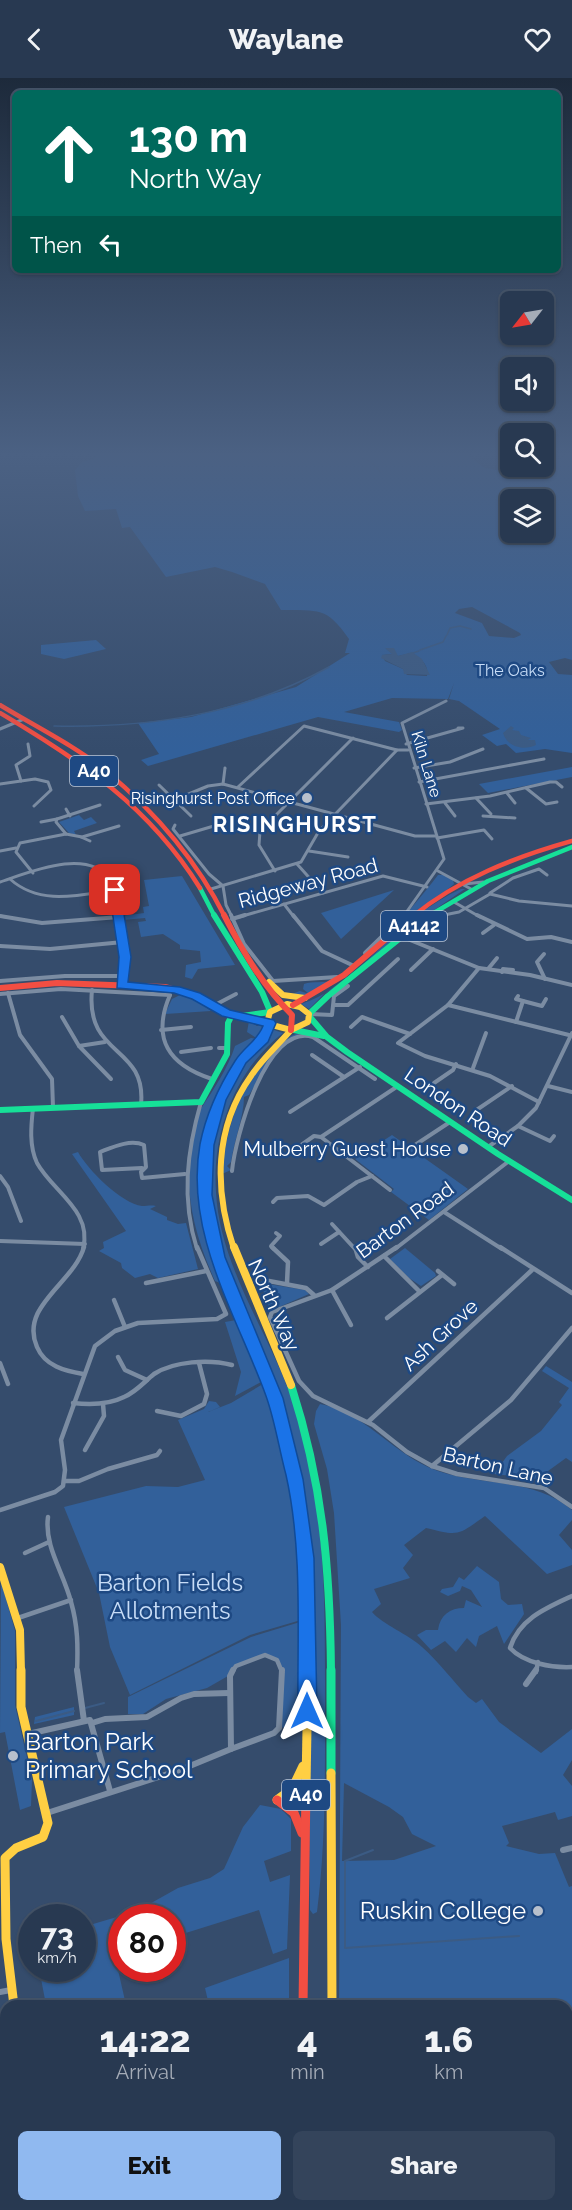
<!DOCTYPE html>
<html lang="en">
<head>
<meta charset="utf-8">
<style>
  body { margin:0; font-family:Raleway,sans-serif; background:#34445b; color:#f1f3f6; height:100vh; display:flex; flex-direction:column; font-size:22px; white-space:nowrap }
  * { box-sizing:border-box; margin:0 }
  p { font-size:20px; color:#a5acb7 }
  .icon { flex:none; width:33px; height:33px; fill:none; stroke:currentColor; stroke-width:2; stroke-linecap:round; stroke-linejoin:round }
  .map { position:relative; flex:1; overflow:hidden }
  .side { position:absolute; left:0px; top:1922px; width:573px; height:212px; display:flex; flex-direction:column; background:#283951; border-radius:18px 18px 0 0; box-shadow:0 2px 4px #0004,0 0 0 2px #445368 }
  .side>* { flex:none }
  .guide { position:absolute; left:12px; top:12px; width:549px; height:183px; border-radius:9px; box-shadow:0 2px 4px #0004,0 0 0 2px #445368; background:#00695c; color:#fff; overflow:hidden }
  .needle { width:39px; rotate:239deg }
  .fabs { position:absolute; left:500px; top:213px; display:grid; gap:12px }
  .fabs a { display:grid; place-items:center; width:54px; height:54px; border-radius:9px; background:#283951; box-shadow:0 2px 4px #0004,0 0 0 2px #445368; font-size:30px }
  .speed { position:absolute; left:18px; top:1826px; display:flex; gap:12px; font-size:30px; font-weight:700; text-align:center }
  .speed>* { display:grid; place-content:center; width:78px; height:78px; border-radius:50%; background:#283951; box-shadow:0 2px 4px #0004,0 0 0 2px #445368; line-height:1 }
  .speed small { font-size:15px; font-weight:400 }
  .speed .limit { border:9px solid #d22; background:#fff; color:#111 }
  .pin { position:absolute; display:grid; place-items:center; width:51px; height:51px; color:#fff; margin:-26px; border-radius:12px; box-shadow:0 3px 9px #0006 }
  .me { position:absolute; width:66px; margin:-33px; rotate:0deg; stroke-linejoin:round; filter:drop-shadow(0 0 4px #0008) }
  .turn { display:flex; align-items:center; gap:21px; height:126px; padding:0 18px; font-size:27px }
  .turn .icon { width:78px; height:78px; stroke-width:2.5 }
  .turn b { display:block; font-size:42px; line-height:51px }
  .then { display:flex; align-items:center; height:57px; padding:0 18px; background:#0003; gap:12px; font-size:22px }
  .eta { display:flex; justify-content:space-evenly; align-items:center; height:102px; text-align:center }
  .eta b { font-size:36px; font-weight:800; line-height:42px }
  .button { display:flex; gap:12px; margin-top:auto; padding:12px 18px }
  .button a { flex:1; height:69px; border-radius:9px; background:#90b9f0; color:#111; font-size:24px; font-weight:800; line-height:69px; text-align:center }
  .button a+a { background:#34445b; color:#f1f3f6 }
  header { display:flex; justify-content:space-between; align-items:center; height:78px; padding:0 18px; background:#283951; font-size:27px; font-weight:800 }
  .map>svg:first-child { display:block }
</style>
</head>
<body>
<header><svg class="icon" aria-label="back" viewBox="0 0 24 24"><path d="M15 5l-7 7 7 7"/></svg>Waylane<svg class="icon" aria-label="heart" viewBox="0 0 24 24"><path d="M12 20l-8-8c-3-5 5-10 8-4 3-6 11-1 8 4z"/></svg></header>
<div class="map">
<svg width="572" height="2132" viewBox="0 0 572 2132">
  <rect width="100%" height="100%" fill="#354c6c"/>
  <!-- green -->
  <g fill="#32609a" fill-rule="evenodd">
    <path d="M94,373H461L485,390L497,392L543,388V382L560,381L572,373V582L565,580L549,584L558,596L572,597V675L545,671L516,675L506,666L497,668L482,657L500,651L459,623L449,621L454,605L448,621L392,620L344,634L399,644L402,652L399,654L318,639L148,688L141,682L159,676L138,645L191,639L296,609L350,575H345L349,561C326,528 319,533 281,532L265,506L232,494L215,489L166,499L130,449L122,450L116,431L85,433L78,418L75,392L82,384L96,380ZM510,422H543V454H510ZM472,529L520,555L521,557L514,560L489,558L482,545L455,535L459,531ZM386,571L398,578L411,575C421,581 429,586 427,598L407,597L403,591L385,583L382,577L393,576Z"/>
    <polygon points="96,562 106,571 64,581 41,576 41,567"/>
    <polygon points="572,689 572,699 488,715 479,706"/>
    <polygon points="79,737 84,742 91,739 97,745 74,753 76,757 69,755 59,744"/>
    <path d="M438,797H446L453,802L454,806C442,817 426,825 413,836C384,859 328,926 289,917L300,913L309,916L303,911L304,906C313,903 323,905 332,903C360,894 419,822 438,797Z"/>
    <polygon points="182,798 235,887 198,891 192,901 185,899 186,887 201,884 200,873 180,871 180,867 163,856 141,859 138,844 146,843 145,840 123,842 122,838 144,835 143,829 149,828 144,802"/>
    <path d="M461,811H465L409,849L366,886L324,916L309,931L301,926C347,912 380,865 418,837C431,827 446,818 461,811Z"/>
    <polygon points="394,812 341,861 321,835"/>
    <polygon points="180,917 197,923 211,933 165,936 172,921"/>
    <path d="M249,943L257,948L260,947L257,945L261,947C269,961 245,973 238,982C219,1007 210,1037 204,1067C196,1100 201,1139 212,1171C216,1184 237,1224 235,1234L220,1205L215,1203C193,1154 182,1108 193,1055C195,1047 197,1036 202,1029C214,1011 228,990 235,968L251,960L258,961L247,954Z"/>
    <path d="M271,951L283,955C235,992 212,1055 216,1114C220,1193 274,1261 296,1334C326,1431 325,1522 325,1622C325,1693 326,1764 317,1834L313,1836L310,1832L305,1451C299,1406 293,1360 277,1317C252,1247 199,1160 208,1083C212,1049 223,1014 243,986C253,973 267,967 271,951Z"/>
    <path d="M300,955L270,976L273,977L249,1017L244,1019C244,1038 234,1063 231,1084L227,1088L231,1092L222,1096C226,1050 240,1005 274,973C282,965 288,957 300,955Z"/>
    <polygon points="392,1057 468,1111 429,1142 391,1114 394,1111 355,1081"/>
    <path d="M78,1074C87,1091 122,1126 142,1128C147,1128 151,1127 156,1128L150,1131L167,1139V1142L178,1146L186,1145L198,1191L158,1200L150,1196L135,1200L122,1190L121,1185L99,1173L104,1170L103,1164L126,1153L72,1076Z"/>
    <polygon points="405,1170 435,1195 436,1198 421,1208 409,1200 390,1181"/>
    <polygon points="267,1203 268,1206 305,1212 309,1216 270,1233 261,1206 261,1203"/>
    <polygon points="236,1242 263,1303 235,1318 241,1294 225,1244"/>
    <polygon points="546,1288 572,1304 572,1384 566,1380 537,1401 494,1396 507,1378 541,1353 562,1327 559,1324 569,1310 542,1293"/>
    <polygon points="263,1306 284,1380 291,1397 290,1415 299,1457 303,1538 301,1542 250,1557 130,1617 110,1569 99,1515 64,1429 146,1408 178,1409 205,1402 178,1342 204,1331 209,1323 216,1324 220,1329 208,1334 231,1325"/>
    <path d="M320,1326C363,1334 390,1372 428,1389C475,1410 531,1397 572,1432V1442L559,1457L572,1472V1487L547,1496L485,1438C457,1458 459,1458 426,1450L404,1467L413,1477L403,1490L410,1500L374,1511L381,1526L372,1534C382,1546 408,1556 422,1569C439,1584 453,1603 468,1619L476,1625L482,1621L499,1644L541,1675L572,1651V1682L563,1697L572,1708V1738L558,1742L555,1734L502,1748L509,1765L506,1768L539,1776L555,1775L569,1809L572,1808V1935L569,1936L572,1945V2132H459L456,2127H567V1928L339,1927L341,1547L334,1435L327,1391L314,1346L316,1333ZM344,1705L389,1729L403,1739L412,1756L436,1768L394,1782L342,1783Z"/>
    <path d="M477,1488L499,1504L501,1521L508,1527L522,1526L524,1536L504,1566L497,1548L479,1558L476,1569L467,1560L456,1574L445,1563L431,1572L417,1557L426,1552H438C440,1537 450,1530 464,1530L466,1522L482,1529L471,1512L462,1508L460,1513L448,1518L440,1514L442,1511L453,1509L459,1499L464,1502Z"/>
    <polygon points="1,1503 15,1553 15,1627 32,1702 31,1728 20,1732 5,1654 0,1655"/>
    <polygon points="300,1544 296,1648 279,1650 282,1591 277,1582 265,1577 237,1588 228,1598 207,1610 166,1621 143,1636 128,1636 128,1619 251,1559"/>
    <polygon points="74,1629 74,1637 34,1646 35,1639"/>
    <polygon points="260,1727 281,1731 291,1741 291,1773 264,1783 270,1804 290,1797 287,1871 273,1876 259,1832 173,1859 172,1839 122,1839 121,1881 116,1883 126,1927 46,1927 39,1890 82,1890 83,1849 137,1833 178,1810 210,1800 224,1791 243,1749"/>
    <polygon points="289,1880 289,1926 209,1927 205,1910"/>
    <polygon points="338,2127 452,2127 448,2132 338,2132"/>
  </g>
  <!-- water -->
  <g fill="#3b5b84">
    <polygon points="385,570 394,570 398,578 412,574 422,581 430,597 404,596 403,591 381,580 382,577 392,576"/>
    <path d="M511,648L514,650L512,652L519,653L521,657L531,660L528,662H535L536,667C524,673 507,669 503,655Z"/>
  </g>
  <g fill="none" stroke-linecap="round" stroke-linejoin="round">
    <!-- stream-far1 -->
    <g stroke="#3b5b84" stroke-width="1.5">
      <polyline points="352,373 375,387 380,394"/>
      <polyline points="447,557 450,550 460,548 471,551"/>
      <polyline points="420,572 443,564 446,558"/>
      <polyline points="413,575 419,573"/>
      <path d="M54,648C150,650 244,636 329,589"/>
    </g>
    <!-- stream -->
    <g stroke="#3b5b84" stroke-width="2">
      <polyline points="85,1630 104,1625"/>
      <polyline points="36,1643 74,1633"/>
      <polyline points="373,1772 345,1783 345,1870 519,1858"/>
      <polyline points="224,2132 231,2127"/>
    </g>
    <!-- street-far3 -->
    <g stroke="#7b8ca2" stroke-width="3">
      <polyline points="0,651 24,641"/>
      <polyline points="406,666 463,650 458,650"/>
      <polyline points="414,690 450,684 483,671"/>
      <polyline points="94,693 88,698 94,706 111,706"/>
      <polyline points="21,703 16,687 30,678 28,666"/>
      <polyline points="419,704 544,681"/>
      <polyline points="0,706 35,701 48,704 51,712 34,728"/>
      <polyline points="223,706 225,690"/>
      <polyline points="159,707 191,738"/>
      <polyline points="238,709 304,648 397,672 408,672"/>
      <polyline points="526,710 546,726 557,724"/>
      <polyline points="507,715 515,725"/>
      <polyline points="476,720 491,736"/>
      <polyline points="174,722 208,708 223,706 415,758 436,758"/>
      <polyline points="445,725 455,738"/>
      <polyline points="426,726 490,718 550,704 556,704 562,709"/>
      <polyline points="66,731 70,738"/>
      <polyline points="483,738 515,740"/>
      <polyline points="41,744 57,741"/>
      <polyline points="175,747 173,751 209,796 223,808 226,827 232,839"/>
      <polyline points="66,756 56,744 57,741 100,727"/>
      <polyline points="180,758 224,745 224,740 218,738"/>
      <polyline points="81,759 90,763"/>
      <polyline points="437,760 484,752 492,761"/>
      <polyline points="0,773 16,770"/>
      <polyline points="309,773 348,779"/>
      <polyline points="297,786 323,815"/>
      <polyline points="275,793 259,767 260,753 353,660"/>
      <polyline points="438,793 471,811"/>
      <polyline points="33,795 16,774 20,765 66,756 82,759 119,748"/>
      <path d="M10,801C40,828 79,817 115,812"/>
      <path d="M0,804C30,794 88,769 111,802C117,811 117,828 119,839"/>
      <polyline points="464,806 483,804"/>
      <polyline points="211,811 301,784 319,753 397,672"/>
      <polyline points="490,815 513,800 539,791 547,797"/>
      <polyline points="454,824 480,839"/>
      <polyline points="284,826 294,839"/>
      <polyline points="0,838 6,839"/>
      <polyline points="239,839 383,798 427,809"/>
      <polyline points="403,839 444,781 402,645 446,623"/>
      <polyline points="434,839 459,834 490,816 519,823 572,828"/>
    </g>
    <!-- street-far2 -->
    <g stroke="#7b8ca2" stroke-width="4">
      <polyline points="118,837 125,879 121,907"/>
      <polyline points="231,837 244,866 273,903 337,899"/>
      <polyline points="293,837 322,873 352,887"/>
      <polyline points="477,837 527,861 551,859 572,864"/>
      <polyline points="0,838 42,845 119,839"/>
      <polyline points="232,841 245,837"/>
      <polyline points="428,842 439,837"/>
      <polyline points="483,855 494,847"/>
      <polyline points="405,860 479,890 530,897 572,907"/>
      <polyline points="0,868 50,871 123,864"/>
      <polyline points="365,875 404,837"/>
      <polyline points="544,876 537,884 545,901"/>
      <polyline points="479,890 448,927 398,965 425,978 490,998 539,1024"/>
      <polyline points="488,891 497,880"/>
      <polyline points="411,892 433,871"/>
      <polyline points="502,894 503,891 513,892"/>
      <polyline points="0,903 65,898 123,898"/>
      <path d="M92,912C85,980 147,966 141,1027"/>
      <polyline points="8,915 20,957 52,1001 53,1029"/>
      <polyline points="0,916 61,911 170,917"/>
      <path d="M170,917C151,961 169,987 212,1001"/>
      <polyline points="523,923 542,928 546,921"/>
      <polyline points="335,927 348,927 398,881"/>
      <polyline points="448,927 569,957"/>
      <polyline points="213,928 236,916"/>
      <polyline points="310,936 332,937 334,918 348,908"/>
      <polyline points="62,939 79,968"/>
      <polyline points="516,944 523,923 516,921 518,918"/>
      <polyline points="351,949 362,939 410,956"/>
      <polyline points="161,952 191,949"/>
      <polyline points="105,964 79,968 111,1001"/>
      <polyline points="219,970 227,970"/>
      <polyline points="181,974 211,970"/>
      <polyline points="312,977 344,999"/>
      <polyline points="473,990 486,955"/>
      <polyline points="434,1005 453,992 456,986"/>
      <polyline points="548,1008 572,1014"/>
      <path d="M33,1030C31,1048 29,1068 37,1085C53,1114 93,1133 83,1171"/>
      <polyline points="475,1033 512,1008"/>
      <polyline points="290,1034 360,989"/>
      <polyline points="518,1048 550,1063 554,1058"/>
      <polyline points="412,1069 450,1044"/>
      <polyline points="488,1069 518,1048 536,1030 572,955"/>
      <polyline points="287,1077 314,1058 321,1059"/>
      <path d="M142,1090L102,1092L100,1074C113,1069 130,1061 144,1067L146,1089L141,1094L142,1100L185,1096"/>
      <path d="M232,1093C235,1061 266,944 313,959L375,1001"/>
      <polyline points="0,1098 8,1109 21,1143"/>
      <polyline points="390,1112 321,1059 398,1008"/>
      <polyline points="273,1124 277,1120 308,1118 324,1127 357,1104 372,1098"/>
      <polyline points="444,1134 502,1171"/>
      <polyline points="332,1146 355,1171"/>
      <polyline points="0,1163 85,1166"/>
      <polyline points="321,1166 339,1154"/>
      <path d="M197,1171C181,1121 187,1073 201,1024"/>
      <polyline points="274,1171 271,1168 280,1158 276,1155"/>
      <polyline points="395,1171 509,1083"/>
    </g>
    <!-- street-far1 -->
    <g stroke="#7b8ca2" stroke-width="4.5">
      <polyline points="272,1169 288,1184 287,1205"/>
      <polyline points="355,1169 358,1179 368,1189"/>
      <polyline points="397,1169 332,1212 272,1234 270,1239 299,1303 313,1318 373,1347 407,1374 432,1388 457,1396 544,1410 572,1429"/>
      <polyline points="500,1169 572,1215"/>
      <polyline points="384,1178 419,1213"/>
      <polyline points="438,1193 454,1206"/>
      <polyline points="269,1203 306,1210 314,1217"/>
      <polyline points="146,1205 206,1193"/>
      <polyline points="332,1212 351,1247"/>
      <polyline points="114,1222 125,1249"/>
      <polyline points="387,1240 442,1197"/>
      <polyline points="118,1279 125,1292 147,1302"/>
      <polyline points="0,1285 8,1306"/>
      <path d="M83,1296C65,1293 45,1288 37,1269C19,1228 74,1205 84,1169"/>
      <path d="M73,1325C90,1327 108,1327 124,1319C136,1314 144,1304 154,1296C174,1283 209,1281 232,1287"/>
      <polyline points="157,1333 181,1338 204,1326 207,1316 199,1285"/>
      <polyline points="368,1344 532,1192"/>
      <polyline points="85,1372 104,1338 103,1326"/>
      <polyline points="432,1388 511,1322 572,1250"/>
      <polyline points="64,1403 79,1403 108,1391 157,1377 160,1373"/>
      <polyline points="0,1432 55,1414 63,1408 65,1392 61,1362 95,1268 115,1253 138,1245 217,1241 226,1236 197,1169"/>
      <path d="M48,1439C44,1469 64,1495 71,1524C78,1548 78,1569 77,1594"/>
      <polyline points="25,1475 49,1464"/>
      <path d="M572,1518C546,1530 519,1541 510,1570C524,1585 552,1590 572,1589"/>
      <polyline points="18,1540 71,1522"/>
      <polyline points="232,1594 236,1588 265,1577 277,1582 282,1594"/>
      <polyline points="536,1594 538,1584"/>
    </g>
    <!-- street -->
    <g stroke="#7b8ca2" stroke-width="6">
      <polyline points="77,1592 84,1643"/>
      <polyline points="233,1592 230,1598 231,1671 274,1655 279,1650 282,1592"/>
      <polyline points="526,1606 536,1592"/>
      <polyline points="92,1645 105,1641 147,1639 181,1620 194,1616 229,1615"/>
      <polyline points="28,1656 90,1642 110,1713"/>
      <polyline points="47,1735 180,1692 231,1671"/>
      <polyline points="563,1772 572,1770"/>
      <polyline points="0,1914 11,1912"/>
      <polyline points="0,2040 6,2037"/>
      <polyline points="12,2132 18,2129 21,2132"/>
      <polyline points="33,2132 44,2127"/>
    </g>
    <!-- fast-far3 -->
    <g stroke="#16e098" stroke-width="4.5">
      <polyline points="200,810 215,839"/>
      <polyline points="427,839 488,803 572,769"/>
    </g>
    <!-- fast-far2 -->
    <g stroke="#16e098" stroke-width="6">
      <polyline points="214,837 262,914 270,933"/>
      <polyline points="309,936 328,918 429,837"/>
      <polyline points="242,938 270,934"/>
      <polyline points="310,939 327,959 347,974 498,1076 572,1122"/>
      <polyline points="294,952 324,958"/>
      <polyline points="0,1032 201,1024 227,976 228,945 232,937"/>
      <path d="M215,1171C198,1111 202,1047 234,993C245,975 262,964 270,945"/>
    </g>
    <!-- fast-far1 -->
    <g stroke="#16e098" stroke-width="8">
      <polyline points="215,1169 271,1311 289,1381"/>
      <path d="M291,1307C323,1406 330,1491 331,1594"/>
    </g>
    <!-- fast -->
    <g stroke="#16e098" stroke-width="9">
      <polyline points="331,1695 331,1592"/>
      <polyline points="54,2127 55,2132"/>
      <polyline points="298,2127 298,2132"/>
    </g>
    <!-- slow-far2 -->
    <g stroke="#ffcf43" stroke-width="6">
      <polyline points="269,904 283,917 305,920"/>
      <polygon points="287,926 300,929 309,936 308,944 291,952 272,947 268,941 270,934"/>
      <path d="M234,1171C214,1112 214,1050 251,998C262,981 278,967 291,952"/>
    </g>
    <!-- slow-far1 -->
    <g stroke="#ffcf43" stroke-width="8">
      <polyline points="234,1169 291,1307"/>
      <polyline points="289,1381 302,1455 308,1594"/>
      <polyline points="0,1489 20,1552 21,1594"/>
    </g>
    <!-- slow -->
    <g stroke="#ffcf43" stroke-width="9">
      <polyline points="331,1695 332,1928"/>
      <polyline points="306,1708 308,1592"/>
      <polyline points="277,1722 292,1711 303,1688"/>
      <polyline points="14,1928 6,1861 5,1780 16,1770 43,1759 48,1745 21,1629 21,1592"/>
      <polyline points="328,2127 328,2132"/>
    </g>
    <!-- jam-far2 -->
    <g stroke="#f24e42" stroke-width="4.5">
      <path d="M0,627C33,647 77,669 106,693C154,733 197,783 225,839"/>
      <path d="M0,635C81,683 149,728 200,810"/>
      <path d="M412,839C458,801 515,779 572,763"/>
    </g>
    <!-- jam-far1 -->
    <g stroke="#f24e42" stroke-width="6">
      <path d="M224,837C243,874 263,908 292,937L291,952"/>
      <polyline points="0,910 57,905 165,909 196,918 226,936 269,945"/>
      <polyline points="293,927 344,897 414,837"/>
    </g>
    <!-- jam -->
    <g stroke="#f24e42" stroke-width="9">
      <polyline points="277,1722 294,1735 302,1755"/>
      <polyline points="303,1928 306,1708"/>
    </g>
  </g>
  <!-- sky -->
  <linearGradient id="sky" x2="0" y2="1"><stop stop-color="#1d2a3b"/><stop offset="0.56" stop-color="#4b6183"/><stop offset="1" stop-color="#4b6183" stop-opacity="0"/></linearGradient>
  <rect width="572" height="672" fill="url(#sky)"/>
  <!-- route -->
  <path fill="#1a73e8" stroke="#114b97" stroke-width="1.5" d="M115,809L120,812L131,879L128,904L180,909L200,915L230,932L274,942L276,945L268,964L246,985L226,1022L214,1067L212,1117L225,1179L283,1320L303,1401L314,1480L317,1633L314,1640L307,1643L301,1640L298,1633C297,1556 303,1473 286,1397C279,1371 275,1343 266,1318C237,1238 184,1155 200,1066C206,1036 219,1008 235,983C244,969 257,963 263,948L222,938L192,921L174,915L117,910L119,879L109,812Z"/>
  <!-- markers -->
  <g fill="#b8c0cc" stroke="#1e4983" stroke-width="2">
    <circle cx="307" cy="720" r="6"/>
    <circle cx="463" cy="1071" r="6"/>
    <circle cx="13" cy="1678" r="6"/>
    <circle cx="538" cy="1833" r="6"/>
  </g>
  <g text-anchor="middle" stroke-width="5" stroke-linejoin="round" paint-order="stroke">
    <!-- far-park labels -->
    <g font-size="16" fill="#c8ddf7" stroke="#1e4983">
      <text x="510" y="598">The Oaks</text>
    </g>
    <!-- far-street labels -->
    <g font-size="16" fill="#fff" stroke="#1e4983">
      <text transform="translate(427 686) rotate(73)" y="6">Kiln Lane</text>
    </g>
    <!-- far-poi labels -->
    <g font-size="16" fill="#fff" stroke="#1e4983" text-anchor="end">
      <text x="295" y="726">Risinghurst Post Office</text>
    </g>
    <!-- shield labels -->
    <g fill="#1e4983" stroke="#bcc8da" stroke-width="1.5">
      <rect x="70" y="678" width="48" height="30" rx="4.5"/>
      <rect x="381" y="833" width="66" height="30" rx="4.5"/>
      <rect x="282" y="1702" width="48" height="30" rx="4.5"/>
    </g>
    <g font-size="18" font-weight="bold" fill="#fff">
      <text x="94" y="699">A40</text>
      <text x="414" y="854">A4142</text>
      <text x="306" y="1723">A40</text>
    </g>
    <!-- street labels -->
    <g font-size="20" fill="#fff" stroke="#1e4983">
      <text transform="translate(308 805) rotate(-15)" y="7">Ridgeway Road</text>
      <text transform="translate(458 1029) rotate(34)" y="7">London Road</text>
      <text transform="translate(405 1142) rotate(-36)" y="7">Barton Road</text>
      <text transform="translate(274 1227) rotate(66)" y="7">North Way</text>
      <text transform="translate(440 1257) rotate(-43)" y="7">Ash Grove</text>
      <text transform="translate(498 1388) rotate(13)" y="7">Barton Lane</text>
    </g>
    <!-- poi labels -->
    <g font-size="20" fill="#fff" stroke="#1e4983" text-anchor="end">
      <text x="451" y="1078">Mulberry Guest House</text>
    </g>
    <!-- far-district labels -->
    <g font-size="22" font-weight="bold" letter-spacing="1.5" fill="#fff" stroke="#1e4983">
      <text x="295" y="754">RISINGHURST</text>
    </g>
    <!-- near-park labels -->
    <g font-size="24" fill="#c8ddf7" stroke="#1e4983">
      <text x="170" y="1513">Barton Fields<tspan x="170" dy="28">Allotments</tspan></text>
    </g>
    <!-- near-poi labels -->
    <g font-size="24" fill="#fff" stroke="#1e4983" text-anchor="start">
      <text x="25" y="1672">Barton Park<tspan x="25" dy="28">Primary School</tspan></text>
      <text x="526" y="1841" text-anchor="end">Ruskin College</text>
    </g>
  </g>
</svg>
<div class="fabs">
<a><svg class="needle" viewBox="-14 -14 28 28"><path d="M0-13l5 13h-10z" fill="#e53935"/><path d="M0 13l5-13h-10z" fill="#a5acb7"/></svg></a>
<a><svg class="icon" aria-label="sound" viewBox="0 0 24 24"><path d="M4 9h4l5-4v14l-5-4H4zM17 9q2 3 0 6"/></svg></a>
<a><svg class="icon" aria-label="search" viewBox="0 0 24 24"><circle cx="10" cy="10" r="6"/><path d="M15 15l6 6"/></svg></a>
<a><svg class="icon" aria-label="layers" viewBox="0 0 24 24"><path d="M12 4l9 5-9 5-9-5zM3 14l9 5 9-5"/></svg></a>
</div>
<div class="speed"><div>73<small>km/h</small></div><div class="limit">80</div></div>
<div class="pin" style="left:115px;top:812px;background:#d93025"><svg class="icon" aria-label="arrive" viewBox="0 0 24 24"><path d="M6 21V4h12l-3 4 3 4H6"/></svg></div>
<svg class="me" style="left:307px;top:1633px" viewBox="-20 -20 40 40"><path d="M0-17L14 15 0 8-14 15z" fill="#1a73e8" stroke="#fff" stroke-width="4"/></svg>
<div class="guide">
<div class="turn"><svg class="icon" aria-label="ahead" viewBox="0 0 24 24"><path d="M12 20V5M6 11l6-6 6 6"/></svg><div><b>130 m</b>North Way</div></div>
<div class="then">Then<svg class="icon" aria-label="left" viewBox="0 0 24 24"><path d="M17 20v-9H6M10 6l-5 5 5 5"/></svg></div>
</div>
<section class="side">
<div class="eta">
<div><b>14:22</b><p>Arrival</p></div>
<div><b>4</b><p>min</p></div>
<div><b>1.6</b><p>km</p></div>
</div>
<div class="button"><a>Exit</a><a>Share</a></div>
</section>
</div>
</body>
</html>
